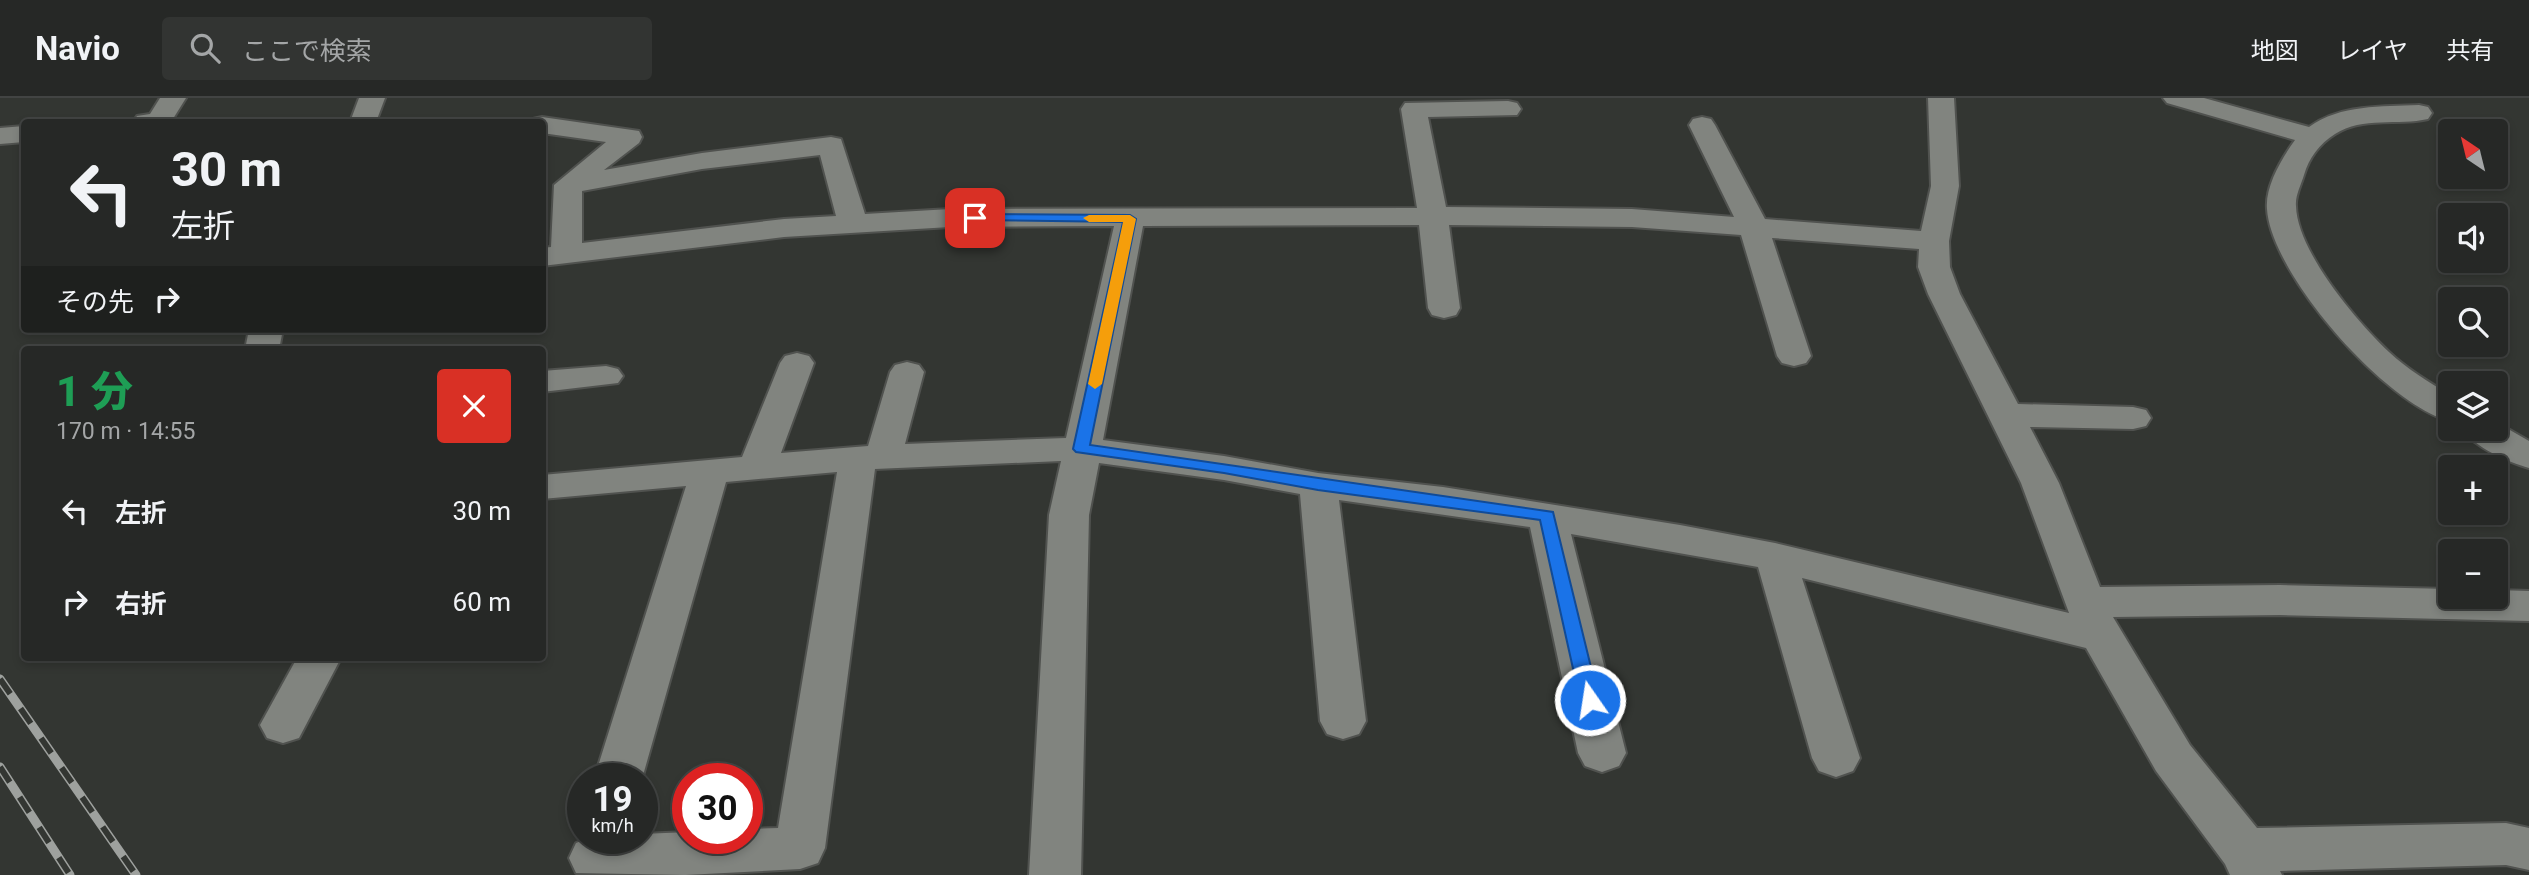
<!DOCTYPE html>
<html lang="ja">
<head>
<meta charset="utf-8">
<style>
  body { margin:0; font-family:Roboto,"Noto Sans JP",sans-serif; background:#323432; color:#f1f3f6; height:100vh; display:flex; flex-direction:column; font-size:26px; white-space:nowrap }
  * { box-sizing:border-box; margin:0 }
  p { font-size:23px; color:#a4a6a7 }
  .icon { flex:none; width:38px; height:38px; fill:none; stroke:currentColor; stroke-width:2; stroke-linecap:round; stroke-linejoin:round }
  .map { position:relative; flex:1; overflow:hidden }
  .sheet { position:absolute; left:21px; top:248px; width:525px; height:315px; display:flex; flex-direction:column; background:#262826; border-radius:7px; box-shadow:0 4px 10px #0003,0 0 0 2px #424443 }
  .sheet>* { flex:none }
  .guide { position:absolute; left:21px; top:21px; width:525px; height:214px; border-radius:7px; box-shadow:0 4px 10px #0003,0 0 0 2px #424443; background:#262826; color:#f1f3f6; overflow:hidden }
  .needle { width:46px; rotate:325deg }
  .buttons { position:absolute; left:2438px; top:21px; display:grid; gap:14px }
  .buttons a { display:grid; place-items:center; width:70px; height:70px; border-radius:7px; background:#262826; box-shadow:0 4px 10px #0003,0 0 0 2px #424443; font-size:35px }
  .speed { position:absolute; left:567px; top:665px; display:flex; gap:14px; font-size:35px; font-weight:700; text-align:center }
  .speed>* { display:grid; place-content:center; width:91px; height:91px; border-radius:50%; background:#262826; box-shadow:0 4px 10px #0003,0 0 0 2px #424443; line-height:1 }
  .speed small { font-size:18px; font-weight:400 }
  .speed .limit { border:10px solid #d22; background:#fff; color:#111 }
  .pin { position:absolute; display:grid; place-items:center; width:60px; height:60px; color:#fff; margin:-30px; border-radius:14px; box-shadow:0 4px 10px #0006 }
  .me { position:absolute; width:77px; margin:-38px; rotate:347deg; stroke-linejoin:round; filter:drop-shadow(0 0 5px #0008) }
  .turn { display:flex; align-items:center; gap:24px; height:147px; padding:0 35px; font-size:32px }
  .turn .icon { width:91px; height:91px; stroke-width:2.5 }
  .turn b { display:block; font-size:49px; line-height:60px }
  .then { display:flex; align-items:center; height:66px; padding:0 35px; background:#0003; gap:14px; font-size:26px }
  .round { display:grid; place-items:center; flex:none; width:74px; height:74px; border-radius:7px; background:#323432 }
  .summary { display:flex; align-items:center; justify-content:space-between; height:119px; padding:0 35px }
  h1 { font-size:42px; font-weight:800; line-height:52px; color:#1e9e55 }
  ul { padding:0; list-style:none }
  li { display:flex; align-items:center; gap:21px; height:91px; padding:0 35px }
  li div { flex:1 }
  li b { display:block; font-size:26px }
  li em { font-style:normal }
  header { display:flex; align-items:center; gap:42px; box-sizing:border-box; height:98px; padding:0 35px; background:#262826; border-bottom:2px solid #424443 }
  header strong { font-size:33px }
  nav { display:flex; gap:38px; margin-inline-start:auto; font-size:24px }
  .search { width:490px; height:63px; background:#323432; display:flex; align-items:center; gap:18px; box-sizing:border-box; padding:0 24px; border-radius:7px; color:#a4a6a7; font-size:26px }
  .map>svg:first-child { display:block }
</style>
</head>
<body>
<header>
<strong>Navio</strong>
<div class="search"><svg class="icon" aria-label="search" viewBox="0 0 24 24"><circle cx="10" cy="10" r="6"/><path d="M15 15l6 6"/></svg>ここで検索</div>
<nav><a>地図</a><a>レイヤ</a><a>共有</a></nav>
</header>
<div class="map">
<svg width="2529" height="777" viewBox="0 0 2529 777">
  <rect width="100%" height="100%" fill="#333632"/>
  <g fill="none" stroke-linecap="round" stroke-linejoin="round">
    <defs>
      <g id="street">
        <polygon points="160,0 186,0 171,24 133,24 137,18 150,16"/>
        <polygon points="359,0 385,0 376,24 350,24"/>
        <path d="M1928,0H1954L1959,88L1949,143L1950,169L1960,196L2018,306L2133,309L2146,312L2151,320L2146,328L2133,331L2030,329L2059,385L2100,489L2280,487L2450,491V499H2496V492L2529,493V523L2280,517L2113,519L2190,647L2257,730L2506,725L2529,730V772L2506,767L2280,773L2282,777H2230L2225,766L2156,673L2086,550L1802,480L1860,660L1853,673L1836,679L1819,673L1812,660L1758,469L1571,436L1626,655L1619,668L1602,674L1585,668L1578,655L1530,429L1339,402L1366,623L1359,636L1343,641L1327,636L1320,623L1300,396L1224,382L1099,365L1089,417L1081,777H1029L1049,417L1061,363L875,371L825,750L818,765L800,771L685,777L576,775L569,760L576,745L589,740H642V736L688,734V740H747V731L778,730L837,374L726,384L642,681H594L686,388L542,401V377L742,359L780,265L785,258L797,255L809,258L814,265L781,355L868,348L890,274L895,267L907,264L919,267L924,274L905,346L1066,340L1114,128L950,129L784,139L542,168V150L551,149L554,87L606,44L542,35V24H530L533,21L542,19L639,33L642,39L639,45L604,72L702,55L831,39L841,41L865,116L950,111L1417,110L1401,11L1405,5L1508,3L1517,5L1521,11L1517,17L1428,19L1446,109L1632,111L1734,119L1689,27L1693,21L1702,19L1711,21L1715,27L1765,121L1921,133L1931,88ZM820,57L836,118L784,121L582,145V93L702,71ZM1419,127L1428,210L1432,217L1444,220L1456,217L1460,210L1449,127L1632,129L1741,137L1777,258L1782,265L1794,268L1806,265L1811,258L1772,140L1919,151L1918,169L1928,196L2021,385L2069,515L1775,445L1680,427L1443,389L1318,375L1224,358L1103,342L1143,128Z"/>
        <path d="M2163,0H2204L2309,29C2341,6 2381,9 2419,7L2428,9L2432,15L2428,21C2398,28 2363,18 2335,36C2319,46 2309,60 2304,77C2301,87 2295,98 2296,108C2297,153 2357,224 2389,254C2407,271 2429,284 2450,297V323C2386,307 2271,176 2267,111C2265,88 2282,60 2295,42L2167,5Z"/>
        <polygon points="24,28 24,44 0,46 0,30"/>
        <polygon points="249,231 283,231 279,252 245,252"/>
        <polygon points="606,268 618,271 623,278 618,285 542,294 542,273"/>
        <path d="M2496,324L2529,343V370C2508,364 2474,349 2462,331H2496Z"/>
        <polygon points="297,560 341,560 299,640 283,645 267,640 260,627"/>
      </g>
    </defs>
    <!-- street casing -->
    <use href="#street" stroke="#50524f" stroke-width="4"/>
    <!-- street -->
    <use href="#street" fill="#81847f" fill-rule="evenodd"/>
    <defs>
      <g id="rail">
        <polyline points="0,581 136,777"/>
        <polyline points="0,669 70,777"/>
      </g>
    </defs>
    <!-- rail casing -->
    <use href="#rail" stroke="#9ea19e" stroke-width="9"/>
    <!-- rail -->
    <use href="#rail" stroke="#333632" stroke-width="6" stroke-dasharray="18" stroke-linecap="butt"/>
  </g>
  <!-- route -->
  <polygon fill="#1a73e8" stroke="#114b97" stroke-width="2" points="975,116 1130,117 1136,121 1090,347 1553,414 1599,602 1597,607 1590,610 1583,607 1580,602 1540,422 1318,392 1224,375 1076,354 1073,351 1123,124 971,122 969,120"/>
  <!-- slow -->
  <polygon fill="#f59e0b" points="1130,117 1136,121 1102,286 1095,291 1088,286 1123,124 1089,124 1083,120 1089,117"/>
</svg>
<div class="buttons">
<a><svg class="needle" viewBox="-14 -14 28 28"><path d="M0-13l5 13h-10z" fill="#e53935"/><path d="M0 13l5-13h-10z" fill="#a4a6a7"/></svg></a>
<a><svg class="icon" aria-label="sound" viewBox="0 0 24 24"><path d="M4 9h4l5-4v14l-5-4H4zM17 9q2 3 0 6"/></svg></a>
<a><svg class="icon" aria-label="search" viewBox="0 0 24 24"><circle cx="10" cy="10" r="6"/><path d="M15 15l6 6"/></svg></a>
<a><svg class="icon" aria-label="layers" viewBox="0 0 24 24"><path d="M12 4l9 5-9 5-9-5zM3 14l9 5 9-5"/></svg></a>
<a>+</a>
<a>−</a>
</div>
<div class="speed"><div>19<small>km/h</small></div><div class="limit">30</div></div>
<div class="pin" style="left:975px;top:120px;background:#d93025"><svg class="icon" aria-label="arrive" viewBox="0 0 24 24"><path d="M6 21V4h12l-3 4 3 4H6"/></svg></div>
<svg class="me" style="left:1590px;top:602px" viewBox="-20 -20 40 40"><circle r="17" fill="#1a73e8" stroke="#fff" stroke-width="3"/><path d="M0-11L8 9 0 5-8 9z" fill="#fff"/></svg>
<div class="guide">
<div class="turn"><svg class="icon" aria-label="left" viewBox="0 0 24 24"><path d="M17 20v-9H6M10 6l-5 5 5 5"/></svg><div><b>30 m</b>左折</div></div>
<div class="then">その先<svg class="icon" aria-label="right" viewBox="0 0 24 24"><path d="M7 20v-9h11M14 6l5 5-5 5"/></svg></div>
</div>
<section class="sheet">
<div class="summary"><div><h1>1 分</h1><p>170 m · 14:55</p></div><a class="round" style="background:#d93025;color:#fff"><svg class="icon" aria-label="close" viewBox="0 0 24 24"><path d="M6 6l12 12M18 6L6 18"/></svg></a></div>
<ul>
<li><svg class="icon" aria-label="left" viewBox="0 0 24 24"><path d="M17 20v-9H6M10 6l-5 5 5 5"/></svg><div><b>左折</b></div><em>30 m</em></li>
<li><svg class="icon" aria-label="right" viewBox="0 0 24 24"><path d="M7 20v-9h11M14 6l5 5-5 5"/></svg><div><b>右折</b></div><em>60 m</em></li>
</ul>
</section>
</div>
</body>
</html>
